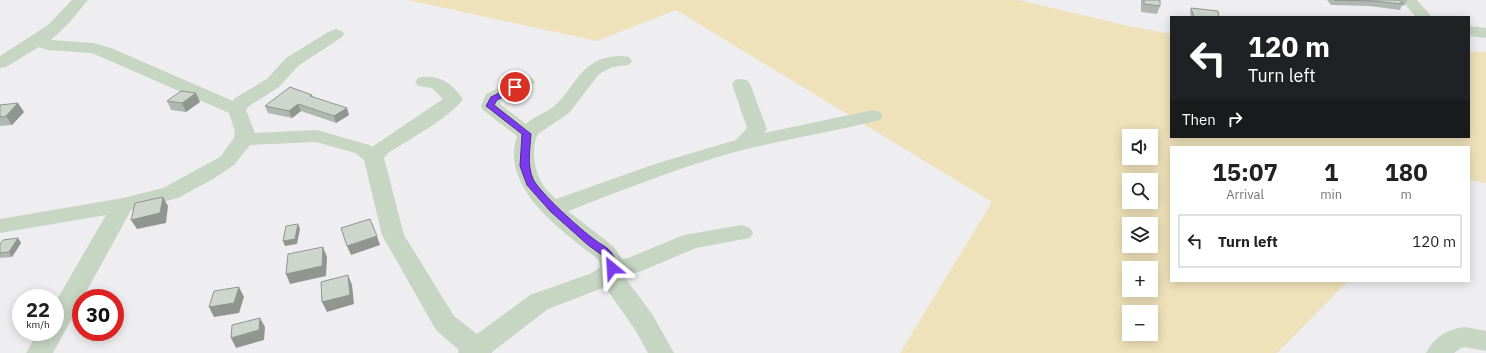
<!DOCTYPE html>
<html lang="en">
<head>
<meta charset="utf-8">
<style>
  body { margin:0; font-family:"IBM Plex Sans",sans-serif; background:#f6f6f6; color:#222; height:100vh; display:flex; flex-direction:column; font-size:15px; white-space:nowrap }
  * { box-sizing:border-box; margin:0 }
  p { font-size:13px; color:#767676 }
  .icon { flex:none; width:22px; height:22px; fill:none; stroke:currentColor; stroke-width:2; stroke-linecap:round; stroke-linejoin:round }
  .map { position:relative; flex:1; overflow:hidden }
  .details { position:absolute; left:1170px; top:146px; width:300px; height:136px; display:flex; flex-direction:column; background:#fff; border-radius:0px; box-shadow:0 2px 10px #0003 }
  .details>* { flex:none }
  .top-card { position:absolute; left:1170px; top:16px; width:300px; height:122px; border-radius:0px; box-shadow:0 2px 10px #0003; background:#202124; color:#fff; overflow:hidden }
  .tools { position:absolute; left:1122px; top:129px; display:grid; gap:8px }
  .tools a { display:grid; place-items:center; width:36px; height:36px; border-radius:0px; background:#fff; box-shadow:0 2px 10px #0003; font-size:20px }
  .speed { position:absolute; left:12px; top:289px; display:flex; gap:8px; font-size:20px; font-weight:700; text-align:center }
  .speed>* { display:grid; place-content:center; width:52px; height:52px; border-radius:50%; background:#fff; box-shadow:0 2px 10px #0003; line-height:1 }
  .speed small { font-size:10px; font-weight:400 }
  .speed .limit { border:6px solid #d22; background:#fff; color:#111 }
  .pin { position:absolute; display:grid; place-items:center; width:34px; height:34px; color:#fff; margin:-17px; border:2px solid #fff; border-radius:50%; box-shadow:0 1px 4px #0007 }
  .me { position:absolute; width:44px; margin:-22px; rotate:333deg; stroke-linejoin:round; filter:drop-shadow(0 0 3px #0008) }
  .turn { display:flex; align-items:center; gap:14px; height:84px; padding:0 12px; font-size:18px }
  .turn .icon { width:52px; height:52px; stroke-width:2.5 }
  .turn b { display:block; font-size:28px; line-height:34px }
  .then { display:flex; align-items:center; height:38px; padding:0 12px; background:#0003; gap:8px; font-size:15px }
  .eta { display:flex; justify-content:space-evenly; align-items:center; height:68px; text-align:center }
  .eta b { font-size:24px; font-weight:800; line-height:28px }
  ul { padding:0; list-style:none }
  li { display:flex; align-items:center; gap:12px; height:54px; margin:0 8px 6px; padding:0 4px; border:2px solid #e0e0e0; border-radius:0px }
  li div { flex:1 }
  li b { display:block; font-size:15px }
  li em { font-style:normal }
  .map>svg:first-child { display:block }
</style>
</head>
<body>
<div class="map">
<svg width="1486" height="353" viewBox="0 0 1486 353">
  <rect width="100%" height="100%" fill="#eeedf0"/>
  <!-- green -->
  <path fill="#efe2ba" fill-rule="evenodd" d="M408,0H1019L1124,25L1171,34V137H1469V52H1486V183L1469,180V147H1171V281H1348L1277,353H900L992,202L676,10L597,41ZM1129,136H1151V158H1129ZM1129,180H1151V202H1129ZM1129,224H1151V246H1129ZM1129,268H1151V290H1129ZM1129,312H1151V334H1129Z"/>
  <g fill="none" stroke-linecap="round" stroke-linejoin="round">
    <!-- minor -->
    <g fill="#c7d5c3" fill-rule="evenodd">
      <path d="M72,0H88L69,23L51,40L93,43L111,48L233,101L235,98L267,79L286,58L330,31L336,29L342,31L344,34L342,37L298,66L279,87L249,106L246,110L255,133L317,130L369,145L372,147L443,99L432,88L418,86L415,82L418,78C438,73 452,83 463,99C452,116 407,141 388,153L384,158L404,235L454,316L477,334L530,295L592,273L600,267L599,260C592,254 584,249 577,243C546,218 502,181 517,136L483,110L481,106L486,94L520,78L526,77L532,78L535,82L532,86L501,101L500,104L526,124C534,116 546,113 554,106C573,90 579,65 605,58C613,56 621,55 629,57L632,61L629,65L612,67L599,74L569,113L538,134C531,147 534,171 542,183C545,189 551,194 556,199L658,163L736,140L747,128L732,84L735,80L741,79L747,80L750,84L767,129L764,133L873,110L880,112L883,116L880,120C831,132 780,140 731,153C676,169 622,190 568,211L613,246L622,259L628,258L684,235L742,225L750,228L753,233L750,238L696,248L639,272L623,275L652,314L674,353H648L634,328L605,287L548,309L492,352V353H458L459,350L436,330L382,235L364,160L355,153L316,142L250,145L234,165L213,179L178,198L131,210L83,298H81V302L53,353H26L38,332H55V303L106,215L0,233V219L123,198L163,188L220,157L234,138L235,132L229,113L99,56L91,53L48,50L39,47L6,67L0,68V56L48,25Z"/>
      <polygon points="1401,0 1417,0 1432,17 1416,17"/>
      <polygon points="1469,26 1486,28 1486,38 1469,36"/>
      <path d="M1465,327L1486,331V351L1465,347L1461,348L1454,353H1426C1434,337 1447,329 1465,327Z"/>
    </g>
  </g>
  <!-- wall -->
  <g fill="#b0b7b0">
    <polygon points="1141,0 1160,0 1160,6 1157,14 1141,12"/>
    <polygon points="1327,0 1407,0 1404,6 1402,5 1400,10 1369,6 1331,5"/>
    <polygon points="1191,8 1219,17 1191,17 1190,12"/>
    <polygon points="312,95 313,97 349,115 336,123 301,111 292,118 268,113 265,106"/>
    <polygon points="167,101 200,102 186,112 171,110"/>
    <polygon points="0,105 24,112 12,125 0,126"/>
    <polygon points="18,238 21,243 12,257 0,258 0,244"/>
  </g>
  <!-- shaded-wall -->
  <g fill="#909590">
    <polygon points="196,93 200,102 186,112 182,103"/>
    <polygon points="18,103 24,112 12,125 6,116"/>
    <polygon points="298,104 301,111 292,118 289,111"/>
    <polygon points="347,108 349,115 336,123 334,116"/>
    <polygon points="163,197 168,206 166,223 137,229 131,220"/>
    <polygon points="298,224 300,229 297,244 285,246 283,241"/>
    <polygon points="377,236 380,245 351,255 347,246"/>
    <polygon points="18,238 21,243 12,257 9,252"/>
    <polygon points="323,247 327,257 326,276 290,284 286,274"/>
    <polygon points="348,275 352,285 354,304 327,312 322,302"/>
    <polygon points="239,287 244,297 239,313 214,317 209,307"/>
    <polygon points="260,318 265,327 264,340 236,348 231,338"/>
  </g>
  <!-- building -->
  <g fill="#cdd5cd" stroke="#909590">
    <polygon points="1144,0 1160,0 1160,6 1144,4"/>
    <polygon points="1334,0 1399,0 1403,4 1371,1"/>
    <polygon points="1191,8 1218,11 1219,17 1194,17"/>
    <polygon points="290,87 312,95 310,96 347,108 334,116 298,104 289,111 265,106"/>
    <polygon points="181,91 196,93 182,103 167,101"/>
    <polygon points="18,103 6,116 0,117 0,105"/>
    <polygon points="163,197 160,213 131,220 135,203"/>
    <polygon points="370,219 377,236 347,246 341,228"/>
    <polygon points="298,224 295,239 283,241 286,226"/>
    <polygon points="18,238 9,252 0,253 0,244 3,240"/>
    <polygon points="323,247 322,266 286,274 288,254"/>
    <polygon points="348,275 350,295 322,302 321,282"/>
    <polygon points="239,287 234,303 209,307 214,291"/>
    <polygon points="260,318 259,330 231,338 232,325"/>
  </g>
  <!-- route -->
  <path fill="#7c3aed" stroke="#51269a" d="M515,85L518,86V89L497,100L494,105L531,134C530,149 527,165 533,179C540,193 581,230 595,240C600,244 606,246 610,251C614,256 619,264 616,270H608L606,261L602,255L588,245L550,211L527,185L520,166L522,134L486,106L491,97Z"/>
</svg>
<div class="tools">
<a><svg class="icon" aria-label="sound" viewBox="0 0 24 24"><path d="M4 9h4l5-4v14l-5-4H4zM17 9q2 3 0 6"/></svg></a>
<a><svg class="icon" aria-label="search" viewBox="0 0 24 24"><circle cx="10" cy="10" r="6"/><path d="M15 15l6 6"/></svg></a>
<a><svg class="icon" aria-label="layers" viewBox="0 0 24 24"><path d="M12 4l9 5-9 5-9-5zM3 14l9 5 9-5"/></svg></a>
<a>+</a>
<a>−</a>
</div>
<div class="speed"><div>22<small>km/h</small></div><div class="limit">30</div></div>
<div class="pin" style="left:515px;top:87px;background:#d93025"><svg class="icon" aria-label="arrive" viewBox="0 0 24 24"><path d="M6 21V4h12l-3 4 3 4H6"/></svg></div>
<svg class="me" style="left:612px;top:268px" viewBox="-20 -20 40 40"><path d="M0-17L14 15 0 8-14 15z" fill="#7c3aed" stroke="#fff" stroke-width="4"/></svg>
<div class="top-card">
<div class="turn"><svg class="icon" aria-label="left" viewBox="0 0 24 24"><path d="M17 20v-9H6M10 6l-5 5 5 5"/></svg><div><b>120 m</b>Turn left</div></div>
<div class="then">Then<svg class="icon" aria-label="right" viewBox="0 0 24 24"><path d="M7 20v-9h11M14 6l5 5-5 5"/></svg></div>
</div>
<section class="details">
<div class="eta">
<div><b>15:07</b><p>Arrival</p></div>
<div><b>1</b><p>min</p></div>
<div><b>180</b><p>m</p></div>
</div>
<ul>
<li><svg class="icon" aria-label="left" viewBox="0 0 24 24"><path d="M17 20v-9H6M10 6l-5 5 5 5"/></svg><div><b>Turn left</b></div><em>120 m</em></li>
</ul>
</section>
</div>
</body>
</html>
